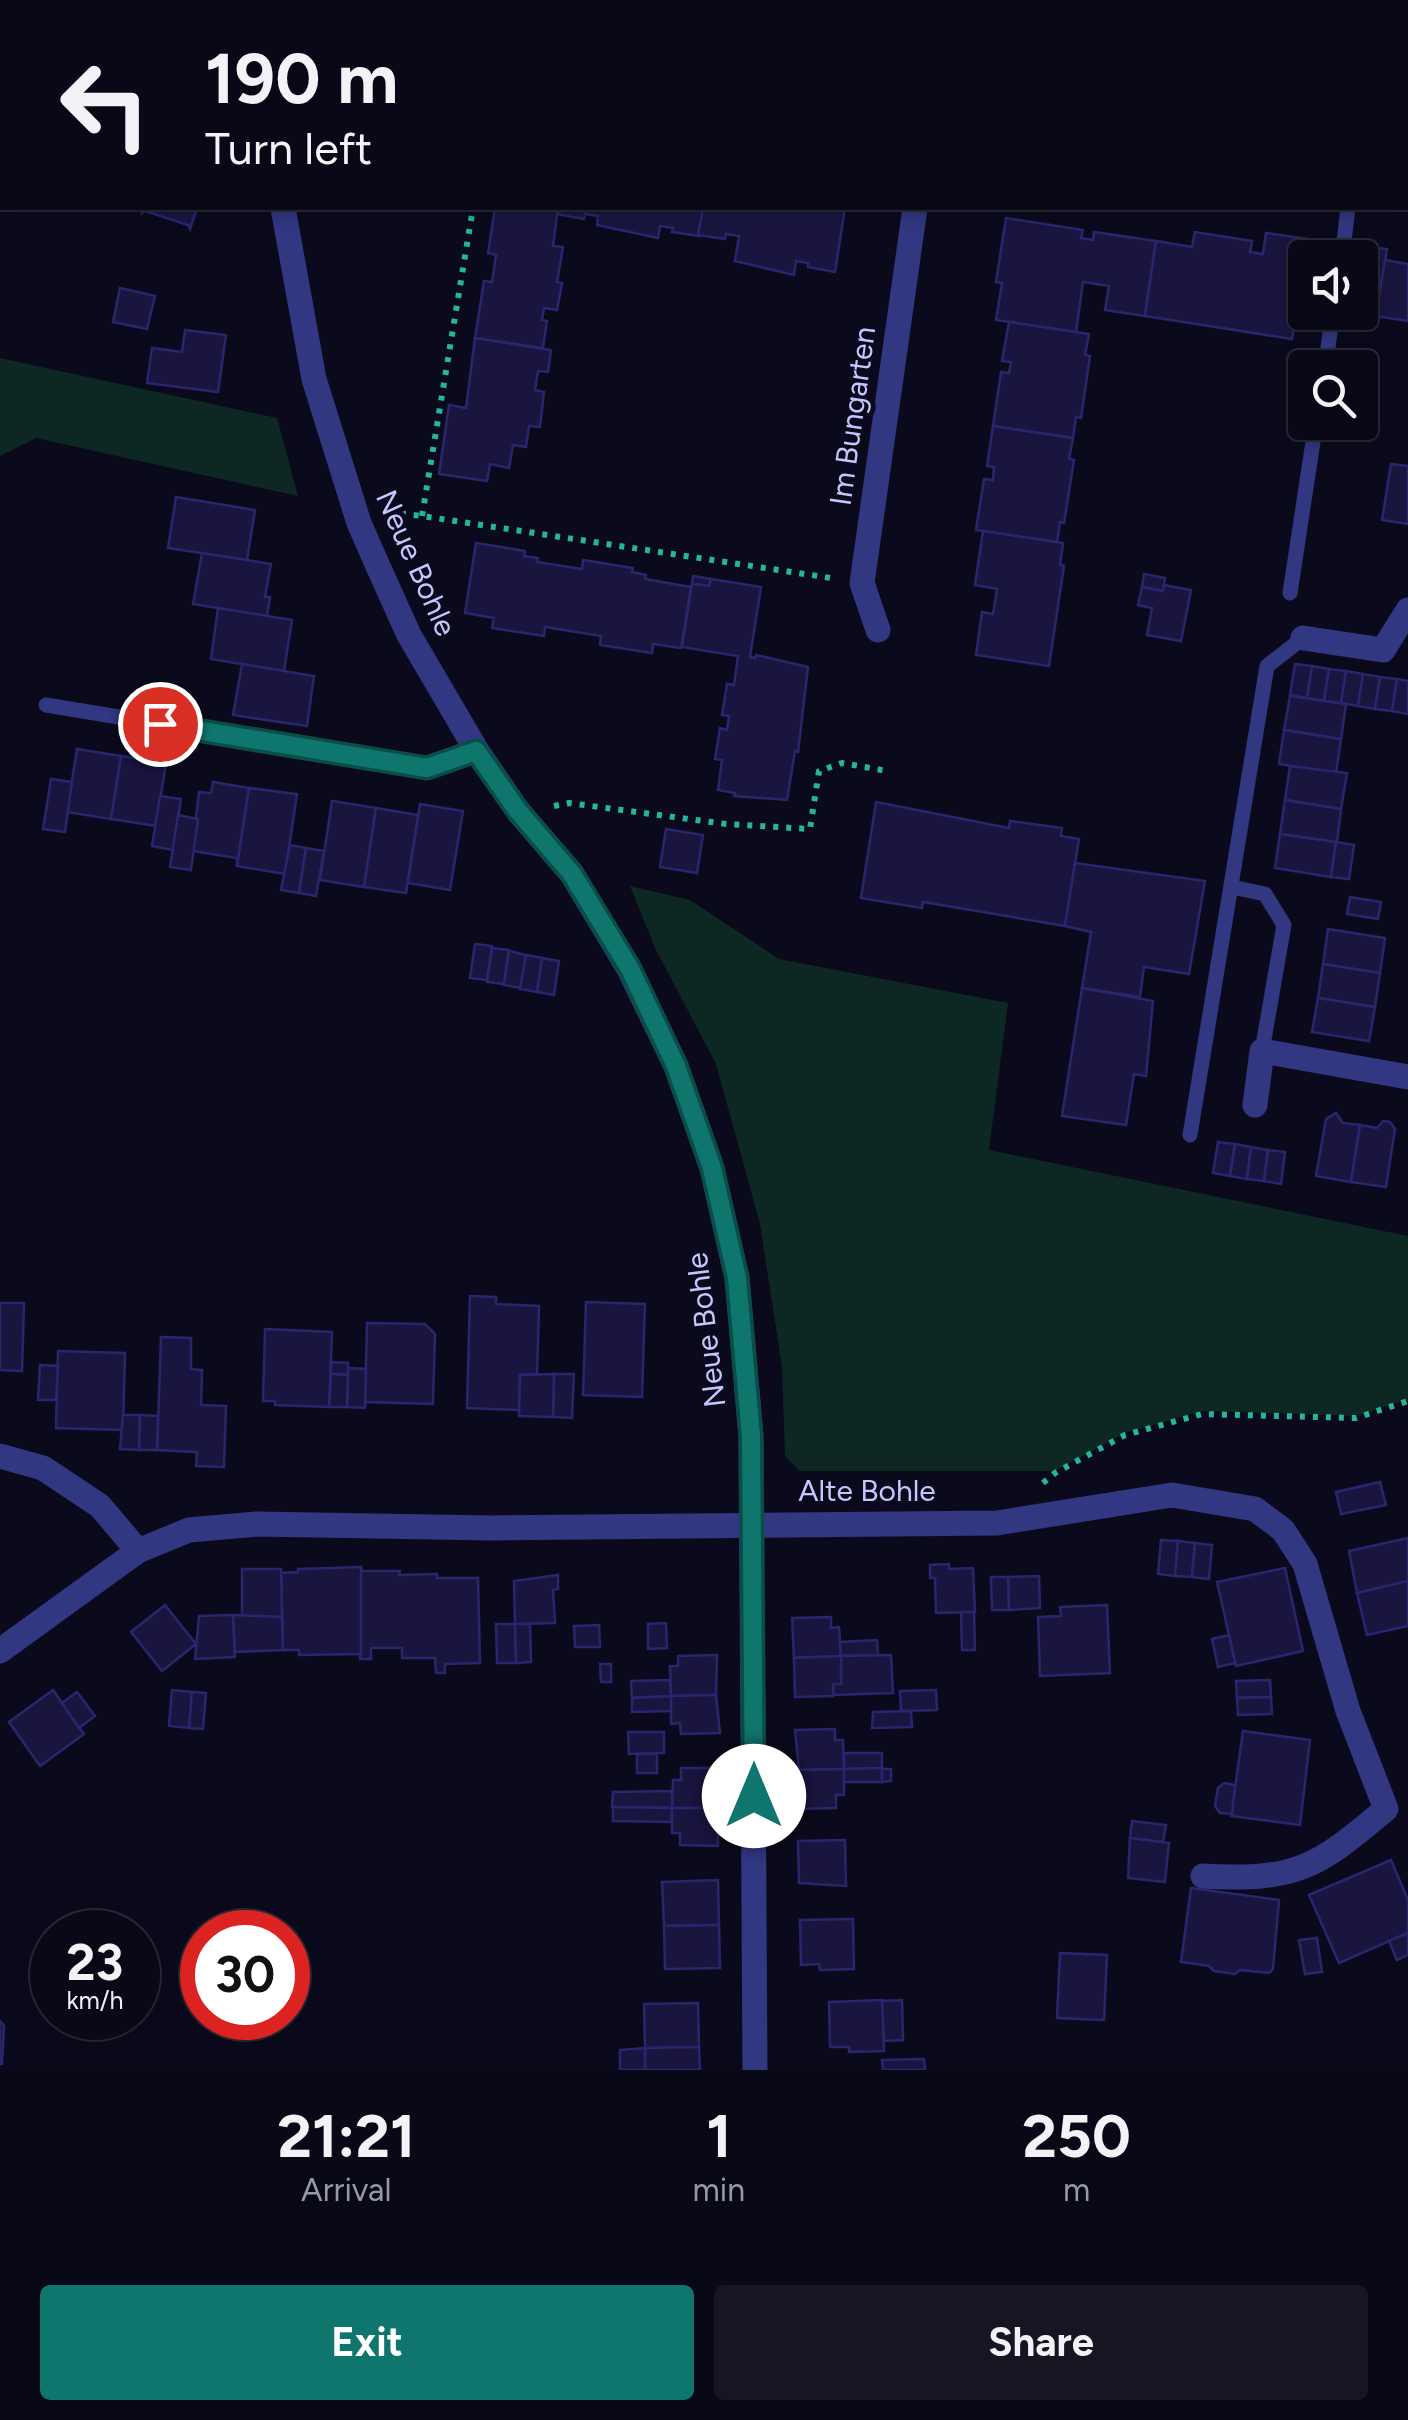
<!DOCTYPE html>
<html lang="en">
<head>
<meta charset="utf-8">
<style>
  body { margin:0; font-family:Figtree,sans-serif; background:#161623; color:#f1f3f6; height:100vh; display:flex; flex-direction:column; font-size:38px; white-space:nowrap }
  * { box-sizing:border-box; margin:0 }
  p { font-size:32px; color:#989aa1 }
  .icon { flex:none; width:55px; height:55px; fill:none; stroke:currentColor; stroke-width:2; stroke-linecap:round; stroke-linejoin:round }
  .map { position:relative; height:2070px; overflow:hidden }
  .side { display:flex; flex-direction:column; background:#080816; flex:1 }
  .side>* { flex:none }
  .guide { position:absolute; left:0px; top:0px; width:1410px; height:210px; box-shadow:0 5px 15px #0003,0 0 0 2px #292935; background:#080816; color:#f1f3f6; overflow:hidden }
  .controls { position:absolute; left:1288px; top:240px; display:grid; gap:20px }
  .controls a { display:grid; place-items:center; width:90px; height:90px; border-radius:10px; background:#080816; box-shadow:0 5px 15px #0003,0 0 0 2px #292935; font-size:50px }
  .speed { position:absolute; left:30px; top:1910px; display:flex; gap:20px; font-size:50px; font-weight:700; text-align:center }
  .speed>* { display:grid; place-content:center; width:130px; height:130px; border-radius:50%; background:#080816; box-shadow:0 5px 15px #0003,0 0 0 2px #292935; line-height:1 }
  .speed small { font-size:25px; font-weight:400 }
  .speed .limit { border:15px solid #d22; background:#fff; color:#111 }
  .pin { position:absolute; display:grid; place-items:center; width:85px; height:85px; color:#fff; margin:-42px; border:5px solid #fff; border-radius:50%; box-shadow:0 2px 10px #0007 }
  .me { position:absolute; width:110px; margin:-55px; rotate:0deg; stroke-linejoin:round; filter:drop-shadow(0 0 8px #0008) }
  .turn { display:flex; align-items:center; gap:35px; height:210px; padding:0 40px; font-size:45px }
  .turn .icon { width:130px; height:130px; stroke-width:2.5 }
  .turn b { display:block; font-size:70px; line-height:85px }
  .eta { display:flex; justify-content:space-evenly; align-items:center; height:170px; text-align:center }
  .eta b { font-size:60px; font-weight:700; line-height:70px }
  .cta { display:flex; gap:20px; margin-top:auto; padding:20px 40px }
  .cta a { flex:1; height:115px; border-radius:10px; background:#0f766e; color:#fff; font-size:40px; font-weight:700; line-height:115px; text-align:center }
  .cta a+a { background:#161623; color:#f1f3f6 }
  .map>svg:first-child { display:block }
</style>
</head>
<body>
<div class="map">
<svg width="1408" height="2070" viewBox="0 0 1408 2070">
  <rect width="100%" height="100%" fill="#0b0a1d"/>
  <!-- green -->
  <g fill="#0d2723">
    <polygon points="0,358 277,418 298,496 36,438 0,456"/>
    <polygon points="630,886 690,900 779,959 1008,1003 989,1150 1408,1236 1408,1399 1357,1416 1202,1411 1125,1433 1055,1471 800,1471 785,1456 782,1367 760,1224 716,1064 655,948"/>
  </g>
  <!-- building -->
  <g fill="#19153f" stroke="#2b256d" stroke-width="2.5">
    <polygon points="606,0 760,0 605,2"/>
    <polygon points="1158,0 1279,0 1279,2"/>
    <polygon points="143,208 197,208 190,229 188,225 145,211 142,213"/>
    <polygon points="495,208 558,208 553,246 563,247 557,282 562,283 557,310 544,308 542,320 547,321 543,348 475,338 484,281 492,282 496,255 488,253"/>
    <polygon points="558,208 703,208 699,236 672,232 673,228 660,226 658,238 597,225 598,216 585,214 584,219 557,214"/>
    <polygon points="703,208 845,208 835,272 808,267 808,263 796,261 794,275 735,261 739,236 726,234 725,239 698,235"/>
    <polygon points="1006,218 1083,230 1081,238 1093,240 1094,232 1156,241 1145,316 1105,310 1109,286 1083,282 1076,332 996,320 1002,283 996,282"/>
    <polygon points="1195,232 1252,241 1250,252 1263,254 1266,233 1308,239 1292,339 1145,316 1156,241 1192,247"/>
    <polygon points="1370,247 1387,249 1382,280 1364,278"/>
    <polygon points="1385,260 1408,264 1408,321 1376,316"/>
    <polygon points="120,288 155,296 147,329 113,322"/>
    <polygon points="1009,322 1089,334 1085,355 1090,356 1081,418 1076,417 1073,438 993,426 1001,372 1009,373 1011,362 1002,361"/>
    <polygon points="185,330 226,335 218,392 147,383 152,348 182,352"/>
    <polygon points="475,338 551,350 548,372 538,371 535,390 544,392 540,427 529,426 526,447 513,445 509,468 490,464 487,481 439,474 449,405 466,408"/>
    <polygon points="993,426 1073,438 1069,459 1074,460 1064,523 1060,522 1057,542 976,530 984,479 993,480 994,467 987,466"/>
    <polygon points="1391,464 1408,466 1408,524 1382,520"/>
    <polygon points="176,497 255,510 247,560 168,548"/>
    <polygon points="983,531 1063,543 1060,565 1064,566 1049,666 976,655 982,612 993,614 997,589 975,585"/>
    <polygon points="476,543 525,551 524,556 538,558 537,562 582,569 583,560 633,568 632,572 646,575 645,579 691,587 681,648 653,644 652,653 600,645 601,636 545,627 544,636 492,628 494,618 465,613"/>
    <polygon points="202,553 271,564 265,597 270,597 267,616 193,604"/>
    <polygon points="1144,574 1165,578 1163,591 1142,587"/>
    <polygon points="693,576 711,579 709,586 692,584"/>
    <polygon points="711,579 761,587 750,657 755,658 756,655 808,667 798,752 795,751 787,800 734,796 735,793 718,790 722,760 715,759 720,728 727,730 729,716 722,715 727,684 734,685 738,656 682,647 692,584 709,586"/>
    <polygon points="1164,585 1191,590 1181,641 1147,635 1152,608 1138,605 1142,587 1163,591"/>
    <polygon points="218,608 292,620 284,671 211,659"/>
    <polygon points="242,664 314,676 307,726 233,715"/>
    <polygon points="1295,664 1312,666 1307,698 1290,695"/>
    <polygon points="1312,666 1329,669 1324,701 1307,698"/>
    <polygon points="1329,669 1346,671 1341,703 1324,701"/>
    <polygon points="1346,671 1363,674 1358,706 1341,703"/>
    <polygon points="1363,674 1380,677 1375,709 1358,706"/>
    <polygon points="1380,677 1397,679 1392,711 1375,709"/>
    <polygon points="1397,679 1408,681 1408,714 1392,711"/>
    <polygon points="1290,696 1346,704 1341,739 1284,730"/>
    <polygon points="1284,730 1341,739 1336,773 1279,764"/>
    <polygon points="77,749 121,756 111,819 67,812"/>
    <polygon points="121,756 166,763 156,826 111,819"/>
    <polygon points="1290,766 1347,773 1341,809 1285,800"/>
    <polygon points="51,779 72,782 65,832 43,829"/>
    <polygon points="213,782 249,788 237,866 237,858 192,851 199,792 211,793"/>
    <polygon points="249,788 297,794 285,874 237,866"/>
    <polygon points="160,796 181,799 173,850 152,846"/>
    <polygon points="1285,800 1341,809 1337,842 1280,834"/>
    <polygon points="332,801 376,808 364,887 320,880"/>
    <polygon points="876,802 1009,828 1010,821 1062,828 1061,836 1079,839 1065,926 923,902 922,908 861,898"/>
    <polygon points="420,804 463,811 450,890 408,883"/>
    <polygon points="376,808 418,815 406,893 364,887"/>
    <polygon points="178,815 198,819 191,870 170,867"/>
    <polygon points="666,829 703,835 697,873 660,867"/>
    <polygon points="1280,834 1336,842 1331,877 1275,868"/>
    <polygon points="1336,842 1354,845 1349,879 1331,877"/>
    <polygon points="290,845 306,848 299,893 281,890"/>
    <polygon points="306,848 324,851 316,896 299,893"/>
    <polygon points="1075,863 1205,881 1189,974 1144,967 1140,997 1082,988 1091,932 1065,926"/>
    <polygon points="1350,897 1381,902 1378,919 1347,914"/>
    <polygon points="1328,929 1385,938 1380,973 1323,964"/>
    <polygon points="475,944 492,946 487,980 470,978"/>
    <polygon points="492,948 509,950 504,984 487,982"/>
    <polygon points="509,951 526,955 521,988 504,985"/>
    <polygon points="526,955 543,958 537,992 520,989"/>
    <polygon points="542,958 559,961 554,995 537,992"/>
    <polygon points="1323,964 1380,973 1375,1007 1318,998"/>
    <polygon points="1082,988 1153,1001 1146,1076 1134,1074 1126,1125 1062,1116"/>
    <polygon points="1318,998 1375,1007 1369,1041 1312,1032"/>
    <polygon points="1336,1113 1343,1123 1360,1125 1351,1182 1316,1176 1326,1119"/>
    <polygon points="1383,1121 1390,1122 1395,1129 1386,1187 1351,1182 1360,1125 1377,1128"/>
    <polygon points="1218,1142 1235,1144 1230,1176 1213,1173"/>
    <polygon points="1235,1144 1251,1147 1247,1179 1230,1176"/>
    <polygon points="1251,1147 1268,1150 1264,1181 1247,1179"/>
    <polygon points="1268,1150 1285,1152 1281,1184 1264,1181"/>
    <polygon points="470,1296 496,1297 496,1304 539,1306 537,1374 520,1375 519,1410 467,1408"/>
    <polygon points="586,1302 645,1304 642,1397 583,1395"/>
    <polygon points="0,1303 24,1303 22,1371 0,1370"/>
    <polygon points="367,1323 425,1324 435,1334 433,1404 365,1402"/>
    <polygon points="265,1329 332,1332 329,1407 275,1405 275,1401 263,1401"/>
    <polygon points="161,1337 191,1338 191,1369 202,1370 201,1405 226,1406 224,1467 196,1466 197,1452 157,1450"/>
    <polygon points="58,1351 125,1353 123,1430 56,1428"/>
    <polygon points="331,1362 348,1363 348,1375 331,1374"/>
    <polygon points="40,1365 58,1366 56,1400 38,1400"/>
    <polygon points="348,1368 366,1369 365,1408 347,1407"/>
    <polygon points="331,1374 348,1375 347,1407 329,1407"/>
    <polygon points="554,1374 574,1374 572,1418 553,1417"/>
    <polygon points="554,1374 553,1417 519,1416 520,1375"/>
    <polygon points="123,1415 140,1415 139,1450 120,1449"/>
    <polygon points="140,1415 158,1416 157,1450 139,1450"/>
    <polygon points="1380,1482 1386,1505 1341,1514 1336,1492"/>
    <polygon points="1408,1538 1408,1581 1357,1593 1349,1551"/>
    <polygon points="1161,1540 1178,1541 1175,1576 1158,1574"/>
    <polygon points="1178,1541 1195,1543 1192,1577 1175,1576"/>
    <polygon points="1195,1543 1212,1545 1209,1579 1192,1577"/>
    <polygon points="949,1564 949,1569 973,1568 975,1612 936,1613 935,1578 930,1578 930,1565"/>
    <polygon points="361,1567 362,1571 400,1571 399,1575 437,1574 437,1578 478,1578 480,1663 445,1664 445,1673 436,1673 435,1658 402,1658 402,1648 371,1648 371,1659 360,1659"/>
    <polygon points="361,1567 361,1654 299,1655 299,1650 283,1650 281,1573 298,1572 298,1569"/>
    <polygon points="1285,1568 1303,1651 1236,1666 1217,1582"/>
    <polygon points="242,1569 281,1569 282,1617 242,1618"/>
    <polygon points="558,1575 558,1589 553,1590 555,1623 515,1624 514,1581"/>
    <polygon points="1039,1576 1040,1608 1009,1610 1008,1577"/>
    <polygon points="991,1577 1008,1577 1009,1610 992,1610"/>
    <polygon points="1408,1581 1408,1626 1367,1635 1357,1593"/>
    <polygon points="165,1605 196,1644 162,1671 131,1632"/>
    <polygon points="1107,1605 1110,1673 1040,1676 1038,1617 1061,1616 1060,1607"/>
    <polygon points="961,1612 974,1612 975,1650 962,1650"/>
    <polygon points="233,1615 235,1657 195,1659 199,1616"/>
    <polygon points="233,1615 282,1617 283,1650 235,1652"/>
    <polygon points="831,1617 831,1628 839,1627 841,1656 794,1658 792,1618"/>
    <polygon points="666,1623 667,1648 648,1649 648,1624"/>
    <polygon points="496,1624 515,1624 516,1663 497,1663"/>
    <polygon points="515,1624 530,1624 531,1662 516,1663"/>
    <polygon points="599,1625 600,1647 575,1647 574,1626"/>
    <polygon points="1229,1635 1235,1663 1218,1667 1212,1639"/>
    <polygon points="877,1640 878,1655 841,1656 840,1642"/>
    <polygon points="717,1655 716,1695 671,1696 670,1666 678,1666 678,1656"/>
    <polygon points="891,1655 893,1693 833,1695 833,1684 841,1684 841,1656"/>
    <polygon points="841,1656 841,1684 833,1684 833,1696 795,1697 794,1658"/>
    <polygon points="600,1664 611,1664 611,1682 601,1682"/>
    <polygon points="670,1680 671,1696 632,1698 631,1681"/>
    <polygon points="1270,1680 1271,1697 1237,1698 1236,1681"/>
    <polygon points="53,1690 84,1734 40,1766 9,1722"/>
    <polygon points="172,1690 192,1692 189,1728 169,1726"/>
    <polygon points="936,1690 937,1710 901,1711 900,1691"/>
    <polygon points="77,1692 95,1716 79,1728 62,1703"/>
    <polygon points="192,1692 206,1693 203,1729 189,1728"/>
    <polygon points="716,1695 720,1733 681,1734 680,1723 671,1724 671,1696"/>
    <polygon points="671,1696 671,1711 632,1712 632,1698"/>
    <polygon points="1271,1697 1272,1714 1238,1715 1237,1698"/>
    <polygon points="911,1711 912,1727 872,1728 873,1712"/>
    <polygon points="835,1729 835,1740 843,1740 844,1769 799,1770 795,1730"/>
    <polygon points="1243,1731 1310,1740 1300,1825 1231,1816"/>
    <polygon points="628,1732 664,1732 664,1753 629,1754"/>
    <polygon points="844,1753 882,1753 882,1768 844,1769"/>
    <rect x="637" y="1754" width="20" height="19"/>
    <polygon points="681,1768 719,1768 718,1808 672,1808 673,1780 681,1780"/>
    <polygon points="882,1768 882,1782 844,1782 844,1769"/>
    <polygon points="844,1769 844,1795 836,1795 836,1808 797,1809 799,1770"/>
    <polygon points="882,1769 891,1769 891,1781 882,1782"/>
    <polygon points="1224,1783 1235,1785 1232,1814 1220,1813 1215,1806 1218,1788"/>
    <polygon points="672,1791 672,1808 612,1807 613,1792"/>
    <polygon points="613,1807 672,1808 672,1822 613,1821"/>
    <polygon points="672,1808 718,1808 718,1846 680,1845 680,1833 672,1833"/>
    <polygon points="1132,1821 1166,1825 1163,1842 1130,1838"/>
    <polygon points="1130,1838 1169,1843 1165,1882 1128,1878"/>
    <polygon points="845,1840 846,1886 799,1883 798,1841"/>
    <polygon points="1391,1860 1408,1900 1408,1933 1339,1963 1309,1895"/>
    <polygon points="718,1880 719,1925 664,1926 662,1882"/>
    <polygon points="1191,1888 1279,1900 1273,1969 1269,1973 1240,1970 1235,1974 1214,1971 1209,1966 1181,1962"/>
    <polygon points="853,1919 854,1969 820,1970 819,1964 801,1965 800,1920"/>
    <polygon points="719,1925 720,1968 665,1969 664,1926"/>
    <polygon points="1408,1933 1408,1955 1397,1960 1389,1941"/>
    <polygon points="1317,1938 1322,1972 1305,1974 1299,1940"/>
    <polygon points="1060,1953 1107,1955 1104,2020 1057,2018"/>
    <polygon points="883,2000 884,2051 849,2052 849,2047 830,2047 829,2002"/>
    <polygon points="902,2000 903,2040 884,2041 882,2001"/>
    <polygon points="698,2003 699,2047 645,2048 644,2004"/>
    <polygon points="0,2021 4,2026 2,2064 0,2064"/>
    <polygon points="699,2047 700,2070 645,2070 645,2048"/>
    <polygon points="645,2048 645,2070 620,2070 620,2050"/>
    <polygon points="924,2059 925,2070 883,2070 882,2060"/>
  </g>
  <g fill="none" stroke-linecap="round" stroke-linejoin="round">
    <!-- path -->
    <g stroke="#24b59c" stroke-width="6" stroke-dasharray="5 8" stroke-linecap="butt">
      <polyline points="422,516 473,208"/>
      <polyline points="388,517 405,514 422,516 831,578"/>
      <polyline points="554,806 569,803 726,824 810,829 819,771 842,763 887,771"/>
      <polyline points="1043,1483 1055,1473 1125,1435 1202,1414 1356,1418 1408,1401"/>
    </g>
    <!-- service -->
    <g stroke="#313780" stroke-width="15">
      <polyline points="547,2 547,0"/>
      <polyline points="1364,2 1364,0"/>
      <polyline points="1342,258 1348,208"/>
      <polyline points="1325,368 1333,312"/>
      <polyline points="1290,593 1316,422"/>
      <polyline points="46,705 427,768 477,751"/>
      <polyline points="1232,887 1265,894 1284,925 1262,1051"/>
      <polyline points="1190,1135 1267,666 1303,638"/>
    </g>
    <!-- minor -->
    <g stroke="#313780" stroke-width="25">
      <polyline points="297,0 300,2"/>
      <polyline points="210,2 212,0"/>
      <polyline points="0,29 2,29"/>
      <polyline points="283,208 314,379 359,523 377,564 409,635 477,751 518,811 572,874 629,969 676,1066 712,1168 737,1278 751,1436 755,2070"/>
      <polyline points="878,630 862,583 915,208"/>
      <polyline points="1303,638 1383,650 1408,610"/>
      <polyline points="1255,1105 1262,1051 1408,1077"/>
      <polyline points="0,1456 43,1468 100,1506 138,1551"/>
      <path d="M0,1651L138,1551L189,1530L257,1524L492,1528L997,1523L1172,1495L1255,1509L1283,1530L1305,1564L1348,1711L1386,1809C1316,1868 1297,1881 1203,1876"/>
    </g>
  </g>
  <g fill="none" stroke-linecap="round" stroke-linejoin="round">
    <defs>
      <polyline id="route" points="160,724 427,768 476,751 518,811 572,874 630,969 676,1066 712,1168 737,1278 751,1436 754,1796"/>
    </defs>
    <!-- route casing -->
    <use href="#route" stroke="#0a4d48" stroke-width="25"/>
    <!-- route -->
    <use href="#route" stroke="#0f766e" stroke-width="18"/>
  </g>
  <g text-anchor="middle" stroke-width="10" stroke-linejoin="round" paint-order="stroke">
    <!-- street labels -->
    <g font-size="30" fill="#c6c6ff" stroke="#0b0a1d">
      <text transform="translate(853 416) rotate(-82)" y="10">Im Bungarten</text>
      <text transform="translate(416 563) rotate(66)" y="10">Neue Bohle</text>
      <text transform="translate(706 1330) rotate(-97)" y="10">Neue Bohle</text>
      <text x="867" y="1501">Alte Bohle</text>
    </g>
  </g>
</svg>
<div class="controls">
<a><svg class="icon" aria-label="sound" viewBox="0 0 24 24"><path d="M4 9h4l5-4v14l-5-4H4zM17 9q2 3 0 6"/></svg></a>
<a><svg class="icon" aria-label="search" viewBox="0 0 24 24"><circle cx="10" cy="10" r="6"/><path d="M15 15l6 6"/></svg></a>
</div>
<div class="speed"><div>23<small>km/h</small></div><div class="limit">30</div></div>
<div class="pin" style="left:160px;top:724px;background:#d93025"><svg class="icon" aria-label="arrive" viewBox="0 0 24 24"><path d="M6 21V4h12l-3 4 3 4H6"/></svg></div>
<svg class="me" style="left:754px;top:1796px" viewBox="-20 -20 40 40"><circle r="19" fill="#fff"/><path d="M0-13L10 11 0 6-10 11z" fill="#0f766e"/></svg>
<div class="guide">
<div class="turn"><svg class="icon" aria-label="left" viewBox="0 0 24 24"><path d="M17 20v-9H6M10 6l-5 5 5 5"/></svg><div><b>190 m</b>Turn left</div></div>
</div>
</div>
<section class="side">
<div class="eta">
<div><b>21:21</b><p>Arrival</p></div>
<div><b>1</b><p>min</p></div>
<div><b>250</b><p>m</p></div>
</div>
<div class="cta"><a>Exit</a><a>Share</a></div>
</section>
</body>
</html>
